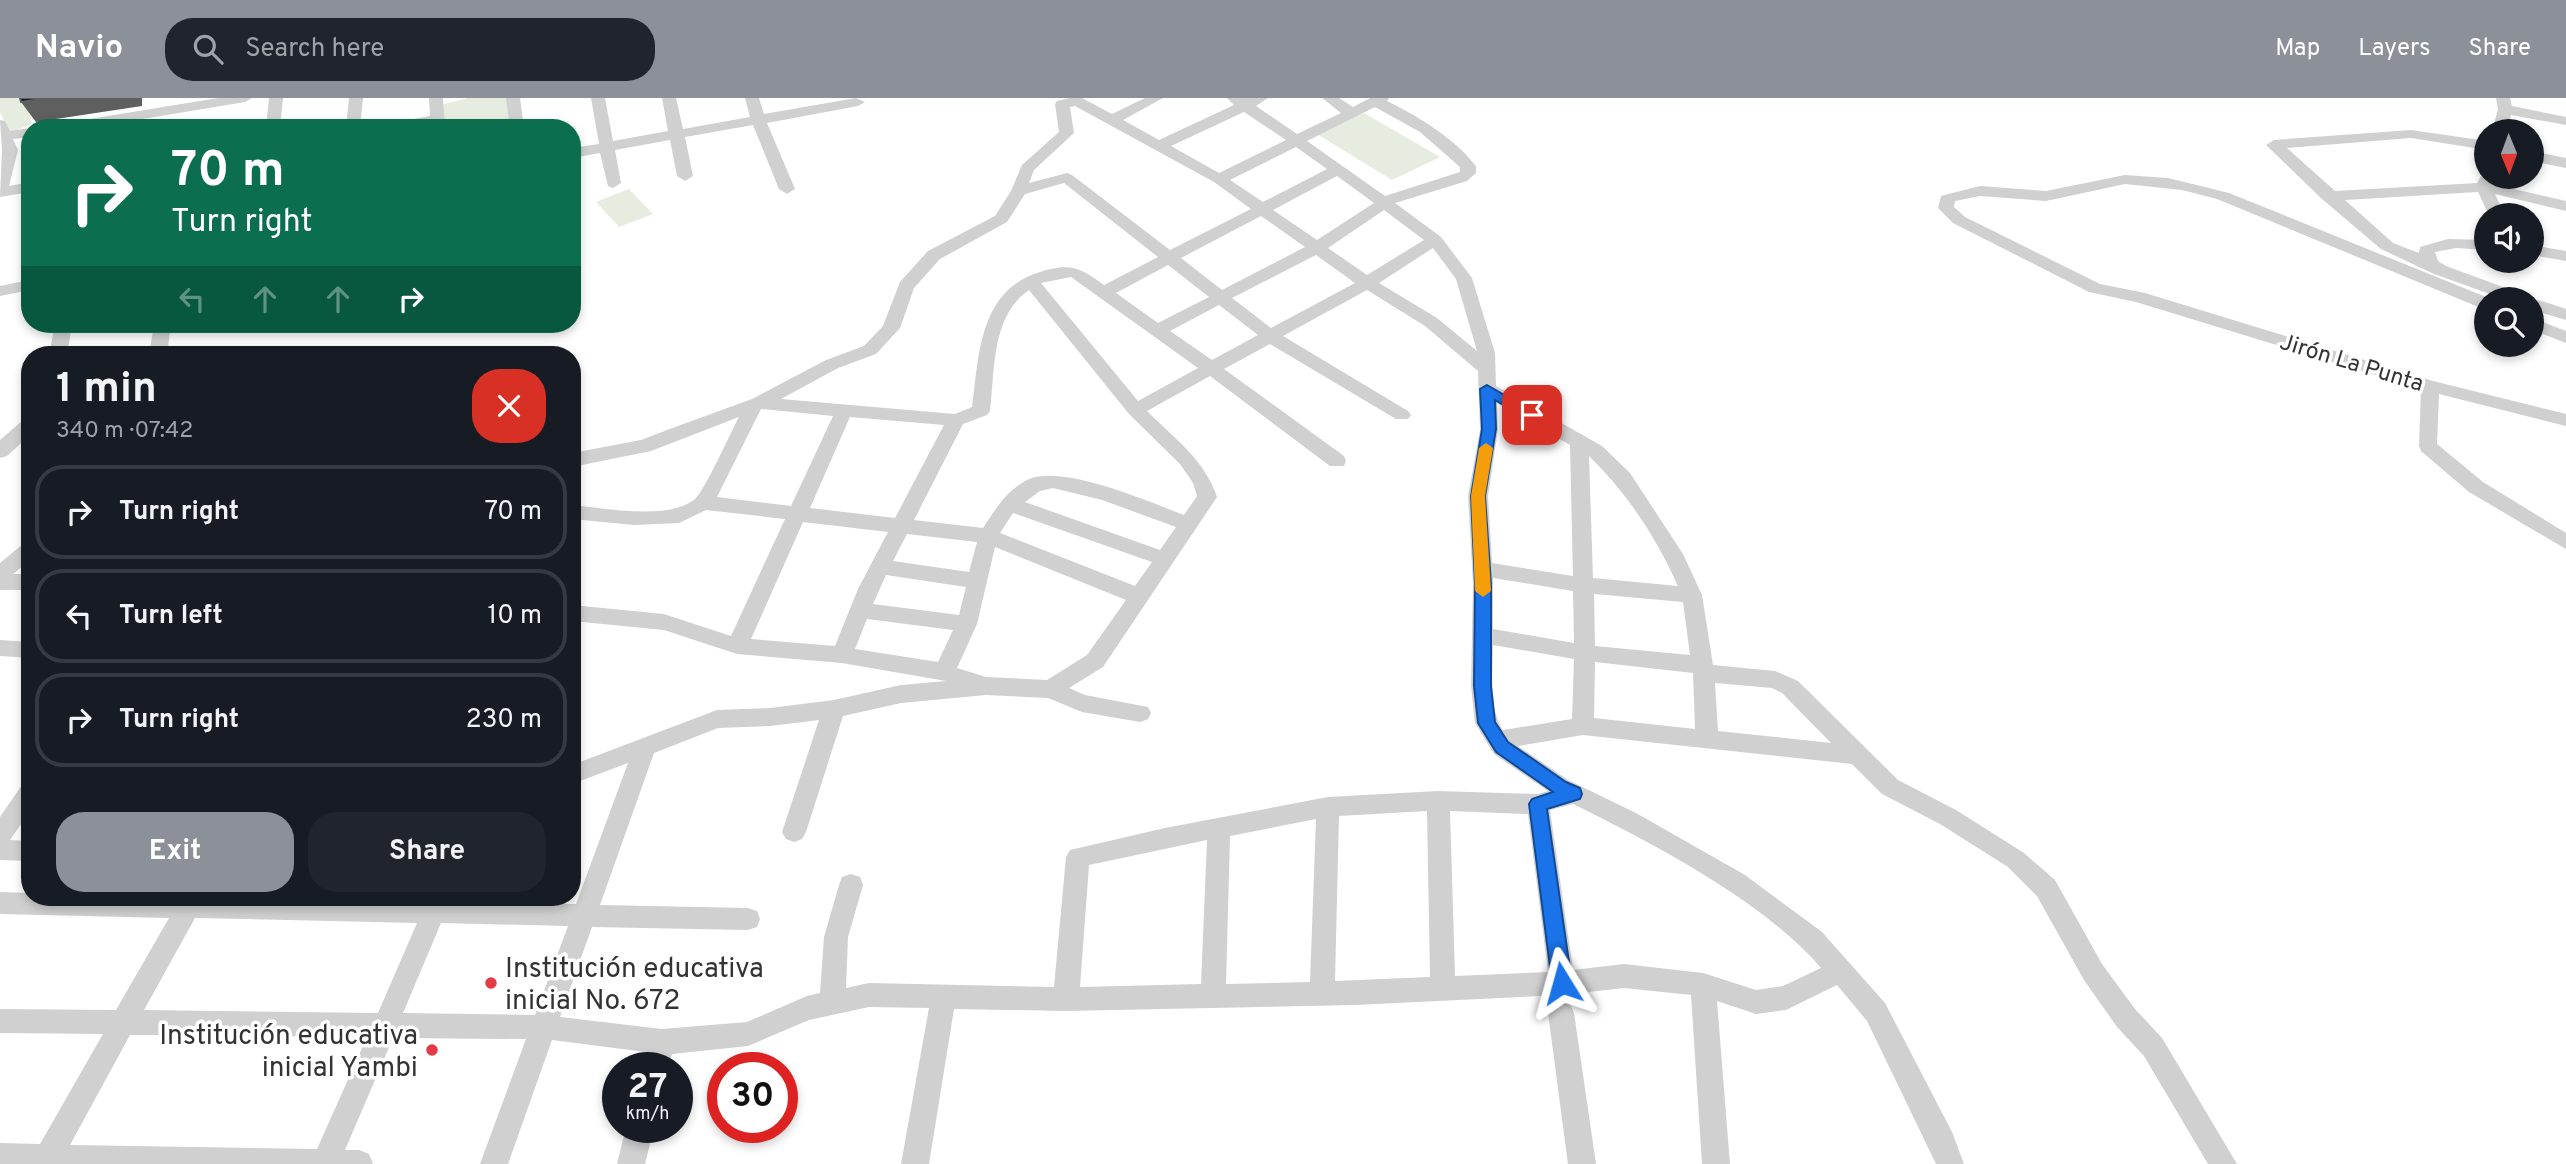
<!DOCTYPE html>
<html lang="en">
<head>
<meta charset="utf-8">
<style>
  body { margin:0; font-family:Overpass,sans-serif; background:#20242c; color:#f1f3f6; height:100vh; display:flex; flex-direction:column; font-size:26px; white-space:nowrap }
  * { box-sizing:border-box; margin:0 }
  p { font-size:23px; color:#9ea1a6 }
  .icon { flex:none; width:38px; height:38px; fill:none; stroke:currentColor; stroke-width:2; stroke-linecap:round; stroke-linejoin:round }
  .map { position:relative; flex:1; overflow:hidden }
  .sheet { position:absolute; left:21px; top:248px; width:560px; height:560px; display:flex; flex-direction:column; background:#171b24; border-radius:28px; box-shadow:0 4px 10px #0003 }
  .sheet>* { flex:none }
  .hud { position:absolute; left:21px; top:21px; width:560px; height:214px; border-radius:28px; box-shadow:0 4px 10px #0003; background:#0b6e4f; color:#fff; overflow:hidden }
  .needle { width:46px; rotate:179deg }
  .fabs { position:absolute; left:2474px; top:21px; display:grid; gap:14px }
  .fabs a { display:grid; place-items:center; width:70px; height:70px; border-radius:50%; background:#171b24; box-shadow:0 4px 10px #0003; font-size:35px }
  .speed { position:absolute; left:602px; top:954px; display:flex; gap:14px; font-size:35px; font-weight:700; text-align:center }
  .speed>* { display:grid; place-content:center; width:91px; height:91px; border-radius:50%; background:#171b24; box-shadow:0 4px 10px #0003; line-height:1 }
  .speed small { font-size:18px; font-weight:400 }
  .speed .limit { border:10px solid #d22; background:#fff; color:#111 }
  .pin { position:absolute; display:grid; place-items:center; width:60px; height:60px; color:#fff; margin:-30px; border-radius:14px; box-shadow:0 4px 10px #0006 }
  .me { position:absolute; width:77px; margin:-38px; rotate:352deg; stroke-linejoin:round; filter:drop-shadow(0 0 5px #0008) }
  .turn { display:flex; align-items:center; gap:24px; height:147px; padding:0 35px; font-size:32px }
  .turn .icon { width:91px; height:91px; stroke-width:2.5 }
  .turn b { display:block; font-size:49px; line-height:60px }
  .lanes { display:flex; align-items:center; height:66px; padding:0 35px; background:#0003; justify-content:center; gap:35px; direction:ltr }
  .lanes .off { opacity:.35 }
  .round { display:grid; place-items:center; flex:none; width:74px; height:74px; border-radius:28px; background:#20242c }
  .summary { display:flex; align-items:center; justify-content:space-between; height:119px; padding:0 35px }
  h1 { font-size:42px; font-weight:700; line-height:52px }
  .action { display:flex; gap:14px; margin-top:auto; padding:14px 35px }
  .action a { flex:1; height:80px; border-radius:28px; background:#8c9099; color:#fff; font-size:28px; font-weight:700; line-height:80px; text-align:center }
  .action a+a { background:#20242c; color:#f1f3f6 }
  ul { padding:0; list-style:none }
  li { display:flex; align-items:center; gap:21px; height:94px; margin:0 14px 10px; padding:0 21px; border:4px solid #363941; border-radius:28px }
  li div { flex:1 }
  li b { display:block; font-size:26px }
  li em { font-style:normal }
  header { display:flex; align-items:center; gap:42px; box-sizing:border-box; height:98px; padding:0 35px; background:#8c9099; color:#fff }
  header strong { font-size:33px }
  nav { display:flex; gap:38px; margin-inline-start:auto; font-size:24px }
  .search { width:490px; height:63px; background:#20242c; display:flex; align-items:center; gap:18px; box-sizing:border-box; padding:0 24px; border-radius:28px; color:#9ea1a6; font-size:26px }
  .map>svg:first-child { display:block }
</style>
</head>
<body>
<header>
<strong>Navio</strong>
<div class="search"><svg class="icon" aria-label="search" viewBox="0 0 24 24"><circle cx="10" cy="10" r="6"/><path d="M15 15l6 6"/></svg>Search here</div>
<nav><a>Map</a><a>Layers</a><a>Share</a></nav>
</header>
<div class="map">
<svg width="2566" height="1066" viewBox="0 0 2566 1066">
  <rect width="100%" height="100%" fill="#fff"/>
  <!-- green -->
  <g fill="#e6ecdf">
    <polygon points="0,0 31,0 31,26 10,35 0,14"/>
    <polygon points="468,0 510,0 513,30 441,30 441,7"/>
    <polygon points="1364,15 1440,59 1392,82 1317,36"/>
    <polygon points="629,91 653,116 619,129 596,104"/>
  </g>
  <g fill="none" stroke-linecap="round" stroke-linejoin="round">
    <!-- minor -->
    <g fill="#d0d0d0" fill-rule="evenodd">
      <polygon points="218,0 252,0 245,4 88,30 52,30 59,26"/>
      <polygon points="269,0 283,0 280,30 266,30"/>
      <polygon points="349,0 363,0 360,30 346,30"/>
      <polygon points="429,0 443,0 445,30 431,30 430,27 379,30 386,26 430,18"/>
      <polygon points="506,0 520,0 524,30 510,30"/>
      <polygon points="591,0 605,0 613,43 668,33 662,0 676,0 683,31 750,19 745,0 759,0 764,16 856,0 865,4 858,8 767,25 795,91 787,96 779,91 753,27 685,39 693,78 685,83 677,78 670,42 615,52 621,85 613,90 608,88 600,55 572,60 572,50 599,46"/>
      <path d="M1070,0H1082L1112,16L1145,0H1163L1123,22L1159,42L1234,7L1227,0H1268L1256,8L1297,36L1341,15L1322,0H1339L1353,9L1370,0H1389L1387,3C1419,19 1453,39 1476,68V75L1467,83L1395,105L1441,139L1472,180L1495,255L1496,288L1602,348L1630,375L1683,456L1702,497L1713,567L1775,573L1798,583L1898,682L1956,712L2024,755L2055,782L2102,866L2135,911L2162,940L2237,1066H2208L2144,958L2117,929L2084,882L2037,798L2008,769L1940,726L1882,696L1852,666L1583,637L1518,648L1568,682L1636,715L1745,777L1822,834L1885,905L1952,1034L1964,1066H1936L1867,923L1837,887L1786,912L1756,916L1717,903L1730,1066H1702L1691,897L1624,890L1562,897L1355,907L1066,913L954,911L929,1066H901L929,910L869,909L809,922L748,948L672,956L668,970H642L646,954L552,942L508,1066H480L526,941L393,940L345,1052H359L369,1056L373,1066H0V1045L40,1046L103,936L0,935V911L116,912L169,820L0,816V794L30,795V800L427,803L428,800H448L449,804L576,806L628,665L572,686V667L717,612L770,610L834,602L901,587L946,583L842,565L737,556L664,532L572,523V507L664,516L731,538L785,421L706,412L679,425L634,427L572,421V407C605,410 668,423 695,401C704,394 731,334 739,319L651,353L572,369V355L641,342L667,332L752,301L826,262L864,248L883,228L900,184L928,153L995,118L1011,93L1022,67L1059,34L1055,6L1057,3ZM1075,8L1214,84L1251,111L1170,152L1072,77L1067,75L1029,85L1034,72L1074,35L1070,9ZM1375,9L1420,34L1460,69V74L1385,98L1307,43ZM1244,14L1286,42L1219,75L1171,48ZM1296,49L1327,71L1263,104L1230,82ZM1337,78L1374,105L1317,142L1273,112ZM1064,85L1158,159L1104,187C1079,169 1070,165 1040,174C979,192 979,257 972,309L955,316L781,301L838,270L876,256L900,230L914,190L940,161L1007,124L1025,96ZM1384,112L1424,142L1367,177L1328,150ZM1261,118L1305,149L1222,192L1181,160ZM1433,150L1456,181L1477,253L1437,220L1379,185ZM1316,157L1355,185L1271,230L1232,200ZM1168,167L1209,199L1158,225L1116,195ZM1071,179L1198,270L1138,303L1041,185ZM1029,192L1129,316L1180,366L1193,385L1197,398L1184,417C1149,404 1061,365 1027,382C1006,393 995,412 983,430L914,422L963,326L987,317L990,313C995,272 991,218 1029,192ZM1367,192L1425,228L1478,273L1480,332L1468,398L1473,486L1471,588L1475,625L1494,656L1548,693L1538,696L1438,693L1328,699L1165,730L1070,752L1066,759L1054,889L869,885L846,890L848,839L863,787L860,779L851,776L842,779L839,787L824,839L820,895L807,898L747,924L662,931L560,919L592,829L748,832L757,829L760,821L757,813L748,810L600,807L654,655L718,630L770,628L819,622L782,734L786,741L794,744L802,741L806,734L843,618L901,605L986,597L1048,600L1082,614L1140,624L1148,621L1151,615L1148,609L1085,597L1069,590L1103,569L1217,399C1204,361 1175,341 1147,313L1210,278L1330,368H1344L1346,363L1344,358L1224,271L1270,246L1396,321H1408L1411,317L1408,313L1283,238ZM1219,207L1258,237L1212,262L1170,233ZM1497,305L1570,347L1573,478L1492,465L1488,398L1498,332ZM761,311L833,318L791,408L717,399ZM850,319L944,327L895,420L810,410ZM1589,358C1627,395 1656,439 1678,488L1593,480ZM1053,390L1102,402L1176,429L1160,452L1025,404L1040,393ZM1013,415L1152,464L1135,488L1000,435ZM803,424L888,434L858,491L835,548L751,541ZM907,436L977,444L969,474L893,463ZM995,449L1126,502L1087,557L1047,582L986,579L957,570L977,526ZM886,477L966,489L959,517L873,506ZM1493,480L1573,493L1574,545L1493,531ZM1594,496L1683,504L1690,557L1595,548ZM867,521L953,532L938,564L855,551ZM1493,547L1574,561L1572,621L1503,632C1488,610 1493,573 1493,547ZM1595,564L1693,575L1695,631L1594,620ZM1715,585L1772,590L1782,595L1831,645L1718,633ZM1573,706C1651,744 1765,804 1821,870L1783,888L1756,892L1703,875L1624,866L1573,872L1550,712ZM1427,713L1430,879L1335,883L1339,718ZM1450,713L1528,716L1548,874L1455,878ZM1316,721L1310,884L1226,886L1230,738ZM1207,742L1201,886L1080,889L1089,767ZM195,820L417,825L378,915L144,912ZM441,825L568,828L535,917L403,915ZM130,937L367,939L317,1051L70,1047Z"/>
      <polygon points="2496,0 2510,0 2512,8 2566,19 2566,27 2511,17 2506,33 2492,33 2498,11"/>
      <polygon points="0,22 5,23 10,33 30,30 31,30 30,39 13,41 18,52 9,88 30,84 30,94 0,99 2,52"/>
      <polygon points="2411,32 2487,43 2487,52 2411,40 2287,50 2335,93 2477,85 2481,78 2486,76 2494,81 2492,86 2566,103 2566,113 2495,96 2505,117 2489,117 2478,94 2345,102 2393,145 2419,155 2420,149 2448,141 2487,142 2487,152 2456,150 2435,154 2438,163 2446,168 2525,197 2527,201 2504,201 2434,176 2381,151 2322,101 2266,47 2274,42"/>
      <polygon points="2532,53 2566,60 2566,70 2532,63"/>
      <polygon points="2125,77 2168,80 2229,95 2491,201 2487,201 2487,211 2481,210 2217,101 2182,92 2125,86 2046,103 1980,98 1955,103 1954,109 1965,119 2100,186 2145,195 2433,283 2566,316 2566,328 2439,296 2437,346 2483,384 2566,435 2566,451 2469,394 2421,353 2419,348 2421,291 2136,204 2089,194 1953,125 1938,110 1941,98 1980,88 2046,93"/>
      <polygon points="2532,147 2566,153 2566,163 2532,157"/>
      <polygon points="30,182 30,192 0,198 0,188"/>
      <path d="M2530,201C2542,202 2554,207 2566,211V222L2532,212V201Z"/>
      <polygon points="2532,220 2566,233 2566,245 2532,232"/>
      <polygon points="55,226 72,226 67,257 49,257"/>
      <polygon points="154,226 171,226 167,257 149,257"/>
      <polygon points="30,320 30,337 7,358 0,360 0,342 23,322"/>
      <polygon points="30,444 30,462 13,476 30,476 30,492 0,492 0,465 23,446"/>
      <polygon points="0,542 30,544 30,560 0,558"/>
      <polygon points="30,684 30,713 10,742 30,743 30,763 0,762 0,719 22,687"/>
      <polygon points="1561,903 1570,906 1574,915 1596,1066 1568,1066 1548,915 1552,906"/>
      <polygon points="626,1029 654,1029 645,1066 617,1066"/>
    </g>
  </g>
  <!-- shaded-wall -->
  <polygon fill="#5f5f5f" points="48,0 142,0 142,8 36,24 21,4"/>
  <!-- building -->
  <polygon fill="#1a1a1a" stroke="#5f5f5f" stroke-width="2" points="20,0 48,0 21,4"/>
  <!-- route -->
  <polygon fill="#1a73e8" stroke="#114b97" stroke-width="2" points="1487,287 1539,317 1537,321 1527,321 1495,302 1496,331 1485,398 1491,486 1491,588 1495,624 1508,644 1566,684 1580,690 1582,696 1580,701 1547,711 1572,885 1569,891 1562,894 1555,891 1552,885 1529,706 1532,701 1553,694 1496,654 1478,625 1474,588 1475,486 1471,398 1482,331 1480,291"/>
  <!-- slow -->
  <polygon fill="#f59e0b" points="1486,345 1493,350 1485,398 1491,493 1483,499 1475,493 1471,398 1479,350"/>
  <!-- markers -->
  <g fill="#e63946" stroke="#fff" stroke-width="2.5">
    <circle cx="491" cy="885" r="7"/>
    <circle cx="432" cy="952" r="7"/>
  </g>
  <g text-anchor="middle" stroke-width="7" stroke-linejoin="round" paint-order="stroke">
    <!-- street labels -->
    <g font-size="23" fill="#333" stroke="#fff">
      <text transform="translate(2352 264) rotate(17)" y="8">Jirón La Punta</text>
    </g>
    <!-- near-poi labels -->
    <g font-size="28" fill="#333" stroke="#fff" text-anchor="start">
      <text x="505" y="879">Institución educativa<tspan x="505" dy="32">inicial No. 672</tspan></text>
      <text x="418" y="946" text-anchor="end">Institución educativa<tspan x="418" dy="32">inicial Yambi</tspan></text>
    </g>
  </g>
</svg>
<div class="fabs">
<a><svg class="needle" viewBox="-14 -14 28 28"><path d="M0-13l5 13h-10z" fill="#e53935"/><path d="M0 13l5-13h-10z" fill="#9ea1a6"/></svg></a>
<a><svg class="icon" aria-label="sound" viewBox="0 0 24 24"><path d="M4 9h4l5-4v14l-5-4H4zM17 9q2 3 0 6"/></svg></a>
<a><svg class="icon" aria-label="search" viewBox="0 0 24 24"><circle cx="10" cy="10" r="6"/><path d="M15 15l6 6"/></svg></a>
</div>
<div class="speed"><div>27<small>km/h</small></div><div class="limit">30</div></div>
<div class="pin" style="left:1532px;top:317px;background:#d93025"><svg class="icon" aria-label="arrive" viewBox="0 0 24 24"><path d="M6 21V4h12l-3 4 3 4H6"/></svg></div>
<svg class="me" style="left:1562px;top:885px" viewBox="-20 -20 40 40"><path d="M0-17L14 15 0 8-14 15z" fill="#1a73e8" stroke="#fff" stroke-width="4"/></svg>
<div class="hud">
<div class="turn"><svg class="icon" aria-label="right" viewBox="0 0 24 24"><path d="M7 20v-9h11M14 6l5 5-5 5"/></svg><div><b>70 m</b>Turn right</div></div>
<div class="lanes"><svg class="icon off" aria-label="left" viewBox="0 0 24 24"><path d="M17 20v-9H6M10 6l-5 5 5 5"/></svg><svg class="icon off" aria-label="ahead" viewBox="0 0 24 24"><path d="M12 20V5M6 11l6-6 6 6"/></svg><svg class="icon off" aria-label="ahead" viewBox="0 0 24 24"><path d="M12 20V5M6 11l6-6 6 6"/></svg><svg class="icon" aria-label="right" viewBox="0 0 24 24"><path d="M7 20v-9h11M14 6l5 5-5 5"/></svg></div>
</div>
<section class="sheet">
<div class="summary"><div><h1>1 min</h1><p>340 m · 07:42</p></div><a class="round" style="background:#d93025;color:#fff"><svg class="icon" aria-label="close" viewBox="0 0 24 24"><path d="M6 6l12 12M18 6L6 18"/></svg></a></div>
<ul>
<li><svg class="icon" aria-label="right" viewBox="0 0 24 24"><path d="M7 20v-9h11M14 6l5 5-5 5"/></svg><div><b>Turn right</b></div><em>70 m</em></li>
<li><svg class="icon" aria-label="left" viewBox="0 0 24 24"><path d="M17 20v-9H6M10 6l-5 5 5 5"/></svg><div><b>Turn left</b></div><em>10 m</em></li>
<li><svg class="icon" aria-label="right" viewBox="0 0 24 24"><path d="M7 20v-9h11M14 6l5 5-5 5"/></svg><div><b>Turn right</b></div><em>230 m</em></li>
</ul>
<div class="action"><a>Exit</a><a>Share</a></div>
</section>
</div>
</body>
</html>
